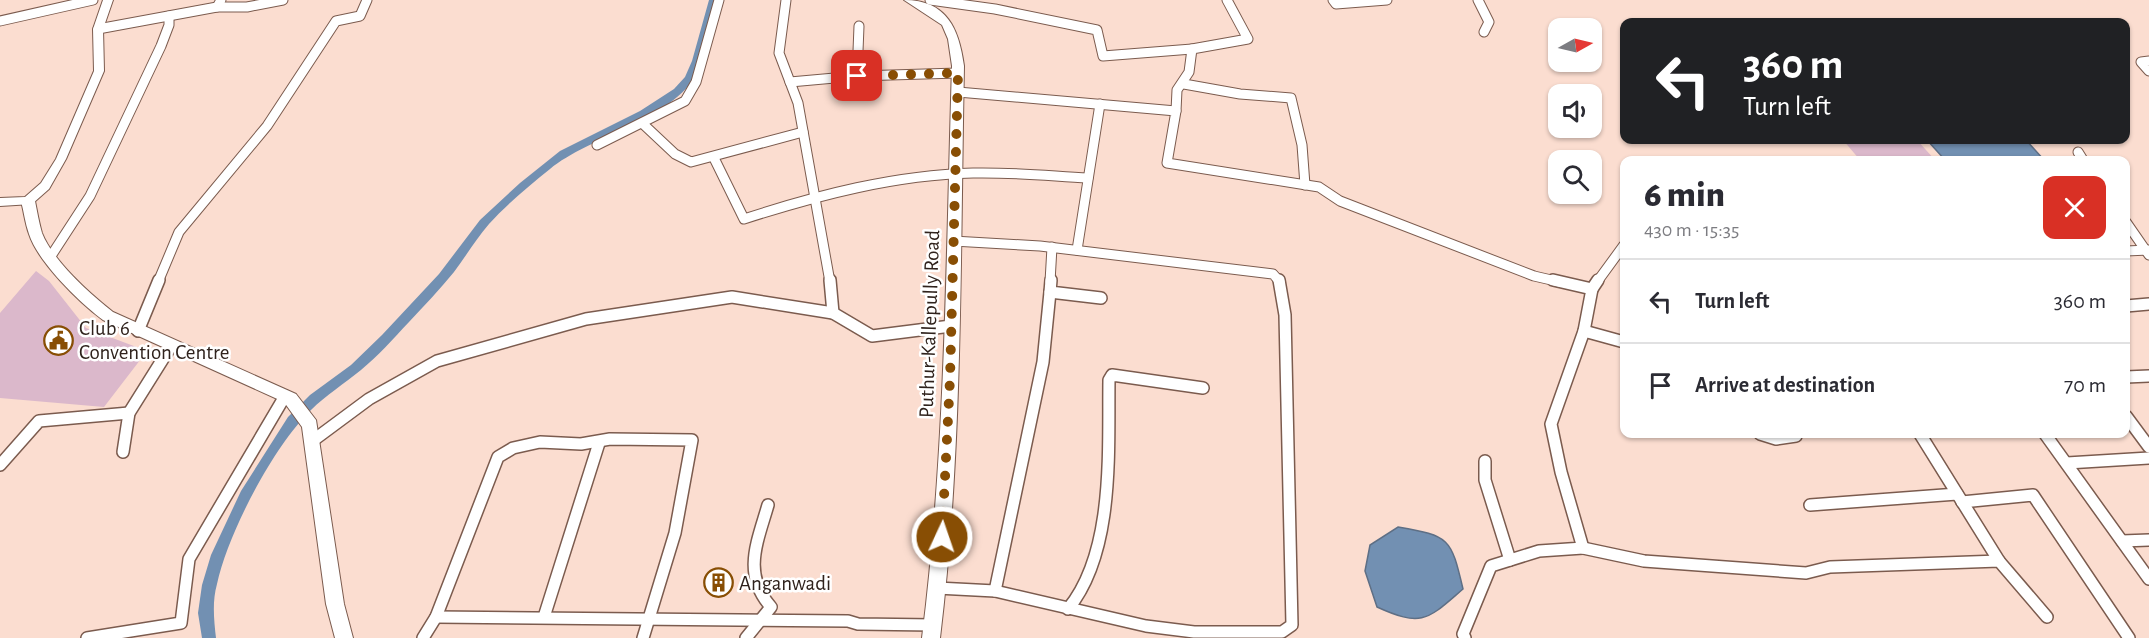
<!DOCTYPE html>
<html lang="en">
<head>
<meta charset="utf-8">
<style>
  body { margin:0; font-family:"Alegreya Sans",sans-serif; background:#f7f7f7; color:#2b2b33; height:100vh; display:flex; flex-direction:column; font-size:22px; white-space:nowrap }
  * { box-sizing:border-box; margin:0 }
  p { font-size:20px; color:#7c7c81 }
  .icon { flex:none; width:33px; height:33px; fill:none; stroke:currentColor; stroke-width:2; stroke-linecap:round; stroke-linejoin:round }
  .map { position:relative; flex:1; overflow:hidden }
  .details { position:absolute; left:1620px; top:156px; width:510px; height:282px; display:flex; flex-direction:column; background:#fff; border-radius:12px; box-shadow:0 2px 4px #0004 }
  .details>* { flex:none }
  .banner { position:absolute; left:1620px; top:18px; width:510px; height:126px; border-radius:12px; box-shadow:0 2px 4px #0004; background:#202124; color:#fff; overflow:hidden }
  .needle { width:39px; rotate:82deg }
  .fabs { position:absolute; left:1548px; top:18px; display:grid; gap:12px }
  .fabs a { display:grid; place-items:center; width:54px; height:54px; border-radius:12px; background:#fff; box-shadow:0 2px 4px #0004; font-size:30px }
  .pin { position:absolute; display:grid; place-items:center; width:51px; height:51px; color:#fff; margin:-26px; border-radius:12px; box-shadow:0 3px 9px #0006 }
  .me { position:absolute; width:66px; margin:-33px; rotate:3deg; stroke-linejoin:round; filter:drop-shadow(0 0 4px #0008) }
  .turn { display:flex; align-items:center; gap:21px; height:126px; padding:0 24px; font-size:27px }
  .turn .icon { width:78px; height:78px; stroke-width:2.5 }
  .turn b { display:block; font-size:42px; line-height:51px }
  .round { display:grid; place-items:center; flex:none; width:63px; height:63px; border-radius:12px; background:#f7f7f7 }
  .summary { display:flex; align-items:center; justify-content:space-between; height:102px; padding:0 24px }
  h1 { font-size:36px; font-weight:800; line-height:45px }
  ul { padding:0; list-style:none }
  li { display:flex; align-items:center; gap:18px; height:84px; padding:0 24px; border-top:2px solid #e1e1e2 }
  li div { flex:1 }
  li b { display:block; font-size:22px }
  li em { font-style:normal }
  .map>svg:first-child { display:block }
</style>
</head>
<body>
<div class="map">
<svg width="2149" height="638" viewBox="0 0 2149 638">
  <rect width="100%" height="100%" fill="#fbddd0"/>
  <!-- water -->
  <g fill="#7290b2" stroke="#5e6f85" stroke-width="1.5">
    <polygon points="1927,140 2026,140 2044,160 1945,160"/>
    <path d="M1398,527C1450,536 1451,538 1463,589C1428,619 1423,628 1377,607L1365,571L1370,545Z"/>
  </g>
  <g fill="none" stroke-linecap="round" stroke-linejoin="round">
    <!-- canal -->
    <path fill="#7290b2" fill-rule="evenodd" d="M709,0H719C713,26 708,55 694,78C668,120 589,137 550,169C529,186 507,204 489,224C476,239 466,256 454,272C440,289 424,306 409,322C393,339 378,356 361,370C344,384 326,395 311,410C273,447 228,533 217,584C212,602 214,620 216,638H202L198,613L202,585L211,555L241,491L288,417L310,395L351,365L382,335L439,274L480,220L520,183L560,151L640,111L674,89L685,77L692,61Z"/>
  </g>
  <!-- building -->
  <g fill="#dbb8cb">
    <polygon points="1843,140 1917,140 1935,160 1860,160"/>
    <polygon points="36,271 49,281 86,328 147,351 104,407 0,398 0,313"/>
  </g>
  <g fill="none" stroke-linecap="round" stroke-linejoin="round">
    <defs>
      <g id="minor-far1">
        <polyline points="786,0 779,53 798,103 830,282"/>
        <polyline points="930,0 995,9 1097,30 1103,56 1192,49"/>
        <polyline points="1333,0 1336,4 1387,0"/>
        <polyline points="1478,0 1489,22 1484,32"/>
        <polyline points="217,7 247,7 283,0"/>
        <polyline points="0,21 93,0"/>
        <polyline points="98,29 217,7 221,0"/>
        <polyline points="2149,61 2141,62 2149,71"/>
        <polyline points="857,76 859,26"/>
        <polyline points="790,82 857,76 958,73"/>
        <polyline points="1184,84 1240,94 1291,98 1302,145 1305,185"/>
        <polyline points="958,92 1176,111 1167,163 1319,187 1340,201 1534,276 1560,282"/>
        <polyline points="1176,111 1177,90 1189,72 1192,49 1248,39 1227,0"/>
        <polyline points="642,123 675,154 691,162 803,132"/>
        <polyline points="597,145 685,101 696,82 719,0"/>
        <polyline points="2078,152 2083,160"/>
        <path d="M714,158L744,219C818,195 895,175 973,173C1012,172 1050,176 1088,178"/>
        <polyline points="2126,222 2149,255"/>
        <polyline points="953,241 1040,246 1273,274 1280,282"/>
        <polyline points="1077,250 1100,104"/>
        <polyline points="2126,251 2149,250"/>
        <polyline points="51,256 90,196 161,46 169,25 169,16"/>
        <polyline points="158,282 179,232 267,126 336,21 360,16 367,0"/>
        <polyline points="1050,282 1052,247"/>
        <polyline points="1597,282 1624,245"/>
      </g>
      <g id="minor">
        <polyline points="830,280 833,313"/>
        <polyline points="1051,280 1050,292 1101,298"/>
        <polyline points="1592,289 1598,280"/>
        <polyline points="2126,306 2149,304"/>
        <polyline points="138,331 159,280"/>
        <polyline points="1584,331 1624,342"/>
        <polyline points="2126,377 2149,376"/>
        <polyline points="2126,416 2149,447"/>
        <polyline points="1760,434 1776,439 1796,436 1795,434"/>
        <polyline points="1920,434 1999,561"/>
        <polyline points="2045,434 2149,579"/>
        <polyline points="311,442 369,399 437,361 586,319 732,297 833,313 872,336 951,326"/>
        <polyline points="123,452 129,413 171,346"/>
        <polyline points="1485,461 1485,480 1510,560"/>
        <polyline points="2067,463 2149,458"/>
        <polyline points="0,465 39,421 129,413"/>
        <polyline points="1962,502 2033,495 2129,638"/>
        <polyline points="1810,505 1957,494"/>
        <polyline points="2122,541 2149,540"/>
        <polyline points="1583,548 1644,561 1806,573 1830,567 1999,561 2047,617"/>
        <polyline points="937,588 995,591 1146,626 1194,632 1282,632 1292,625 1285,315 1279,280"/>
        <polyline points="995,591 1043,362 1050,292"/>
        <path d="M1068,609C1115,552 1108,450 1109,380L1112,375L1203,388"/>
        <polyline points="436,617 848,621 858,624 933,625"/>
        <polyline points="544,617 599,443"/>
        <polyline points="87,638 181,623 189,559 285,396"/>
        <polyline points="423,638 436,617 498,457 513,448 540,442 581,444 610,439 692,440 675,533 643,638"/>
        <path d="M746,638L771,607C742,574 757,543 768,505"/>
        <polyline points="1465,638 1463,634 1491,566 1539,551 1583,548 1561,472 1551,424 1584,331 1592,289 1553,280"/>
      </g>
      <polygon id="tertiary" points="103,0 113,0 103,29 104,71 66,159 49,189 32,204 0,206 0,198 25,197 41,183 56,159 94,71 93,29"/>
      <g id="secondary">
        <path d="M904,0C947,0 959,29 964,66C960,257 963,449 940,638H922C946,449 946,257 952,66L948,39L942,25Z"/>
        <path d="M28,196L35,201C37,211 39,223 42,233C53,261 90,294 113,312L296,394L316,420L344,604L353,638H335L326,604L302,427L284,402L103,320C79,302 38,262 29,234C25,223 24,212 21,201Z"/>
      </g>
    </defs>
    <!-- minor-far1 casing -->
    <use href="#minor-far1" stroke="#7b5b4e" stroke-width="11"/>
    <!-- minor casing -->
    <use href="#minor" stroke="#7b5b4e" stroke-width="14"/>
    <!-- tertiary casing -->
    <use href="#tertiary" stroke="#7b5b4e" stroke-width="2"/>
    <!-- secondary casing -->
    <use href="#secondary" stroke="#7b5b4e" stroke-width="2"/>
    <!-- minor-far1 -->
    <use href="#minor-far1" stroke="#fff" stroke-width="9"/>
    <!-- minor -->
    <use href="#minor" stroke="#fff" stroke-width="11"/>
    <!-- tertiary -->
    <use href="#tertiary" fill="#fff" fill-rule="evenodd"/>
    <!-- secondary -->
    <use href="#secondary" fill="#fff" fill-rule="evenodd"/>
  </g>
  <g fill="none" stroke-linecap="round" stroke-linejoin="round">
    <!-- route -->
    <polyline stroke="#884e04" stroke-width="10" stroke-dasharray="0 18" points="857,76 958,73 950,379 942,537"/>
  </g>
  <!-- icons -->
  <defs>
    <symbol id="civic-ring" viewBox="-11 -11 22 22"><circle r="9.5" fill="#fff" stroke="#884e04" stroke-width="1.5"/><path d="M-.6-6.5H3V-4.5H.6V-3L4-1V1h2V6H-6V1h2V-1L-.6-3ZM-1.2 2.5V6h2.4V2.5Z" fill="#884e04"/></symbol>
    <symbol id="building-ring" viewBox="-11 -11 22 22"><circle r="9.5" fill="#fff" stroke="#884e04" stroke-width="1.5"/><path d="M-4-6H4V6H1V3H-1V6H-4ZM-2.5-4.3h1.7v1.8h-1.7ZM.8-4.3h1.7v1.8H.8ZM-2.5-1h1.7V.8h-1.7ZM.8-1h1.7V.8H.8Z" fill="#884e04"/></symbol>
  </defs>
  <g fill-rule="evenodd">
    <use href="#civic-ring" x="42" y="324" width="33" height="33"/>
    <use href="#building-ring" x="702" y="566" width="33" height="33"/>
  </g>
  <g text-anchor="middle" stroke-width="5" stroke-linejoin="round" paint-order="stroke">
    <!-- street labels -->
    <g font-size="21" fill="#2f221c" stroke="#fff">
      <text transform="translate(929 324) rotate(-88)" y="7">Puthur-Kallepully Road</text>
    </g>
    <!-- poi labels -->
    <g font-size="21" fill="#2f221c" stroke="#fff" text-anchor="start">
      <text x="79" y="335">Club 6<tspan x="79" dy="24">Convention Centre</tspan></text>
      <text x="739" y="590">Anganwadi</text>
    </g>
  </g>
</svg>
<div class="fabs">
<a><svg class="needle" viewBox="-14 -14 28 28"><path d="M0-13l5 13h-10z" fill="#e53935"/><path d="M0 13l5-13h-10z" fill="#7c7c81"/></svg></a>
<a><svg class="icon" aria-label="sound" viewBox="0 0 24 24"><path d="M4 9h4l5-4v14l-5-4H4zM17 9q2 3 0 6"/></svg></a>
<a><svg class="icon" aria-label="search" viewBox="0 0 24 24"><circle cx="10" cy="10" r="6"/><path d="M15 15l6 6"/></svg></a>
</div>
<div class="pin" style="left:857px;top:76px;background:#d93025"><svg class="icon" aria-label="arrive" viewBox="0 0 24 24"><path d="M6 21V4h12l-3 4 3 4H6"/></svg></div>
<svg class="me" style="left:942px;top:537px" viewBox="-20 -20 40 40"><circle r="17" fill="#884e04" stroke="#fff" stroke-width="3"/><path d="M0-11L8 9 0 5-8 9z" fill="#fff"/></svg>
<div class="banner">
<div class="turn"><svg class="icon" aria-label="left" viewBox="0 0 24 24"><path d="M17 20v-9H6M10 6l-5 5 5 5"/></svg><div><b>360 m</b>Turn left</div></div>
</div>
<section class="details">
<div class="summary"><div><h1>6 min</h1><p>430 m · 15:35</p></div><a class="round" style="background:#d93025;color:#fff"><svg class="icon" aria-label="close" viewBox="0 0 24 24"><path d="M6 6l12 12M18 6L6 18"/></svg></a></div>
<ul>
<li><svg class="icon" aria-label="left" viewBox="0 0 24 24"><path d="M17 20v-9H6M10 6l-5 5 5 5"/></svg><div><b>Turn left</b></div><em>360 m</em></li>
<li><svg class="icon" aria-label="arrive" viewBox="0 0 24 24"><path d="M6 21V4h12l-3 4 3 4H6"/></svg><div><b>Arrive at destination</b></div><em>70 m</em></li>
</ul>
</section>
</div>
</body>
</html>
